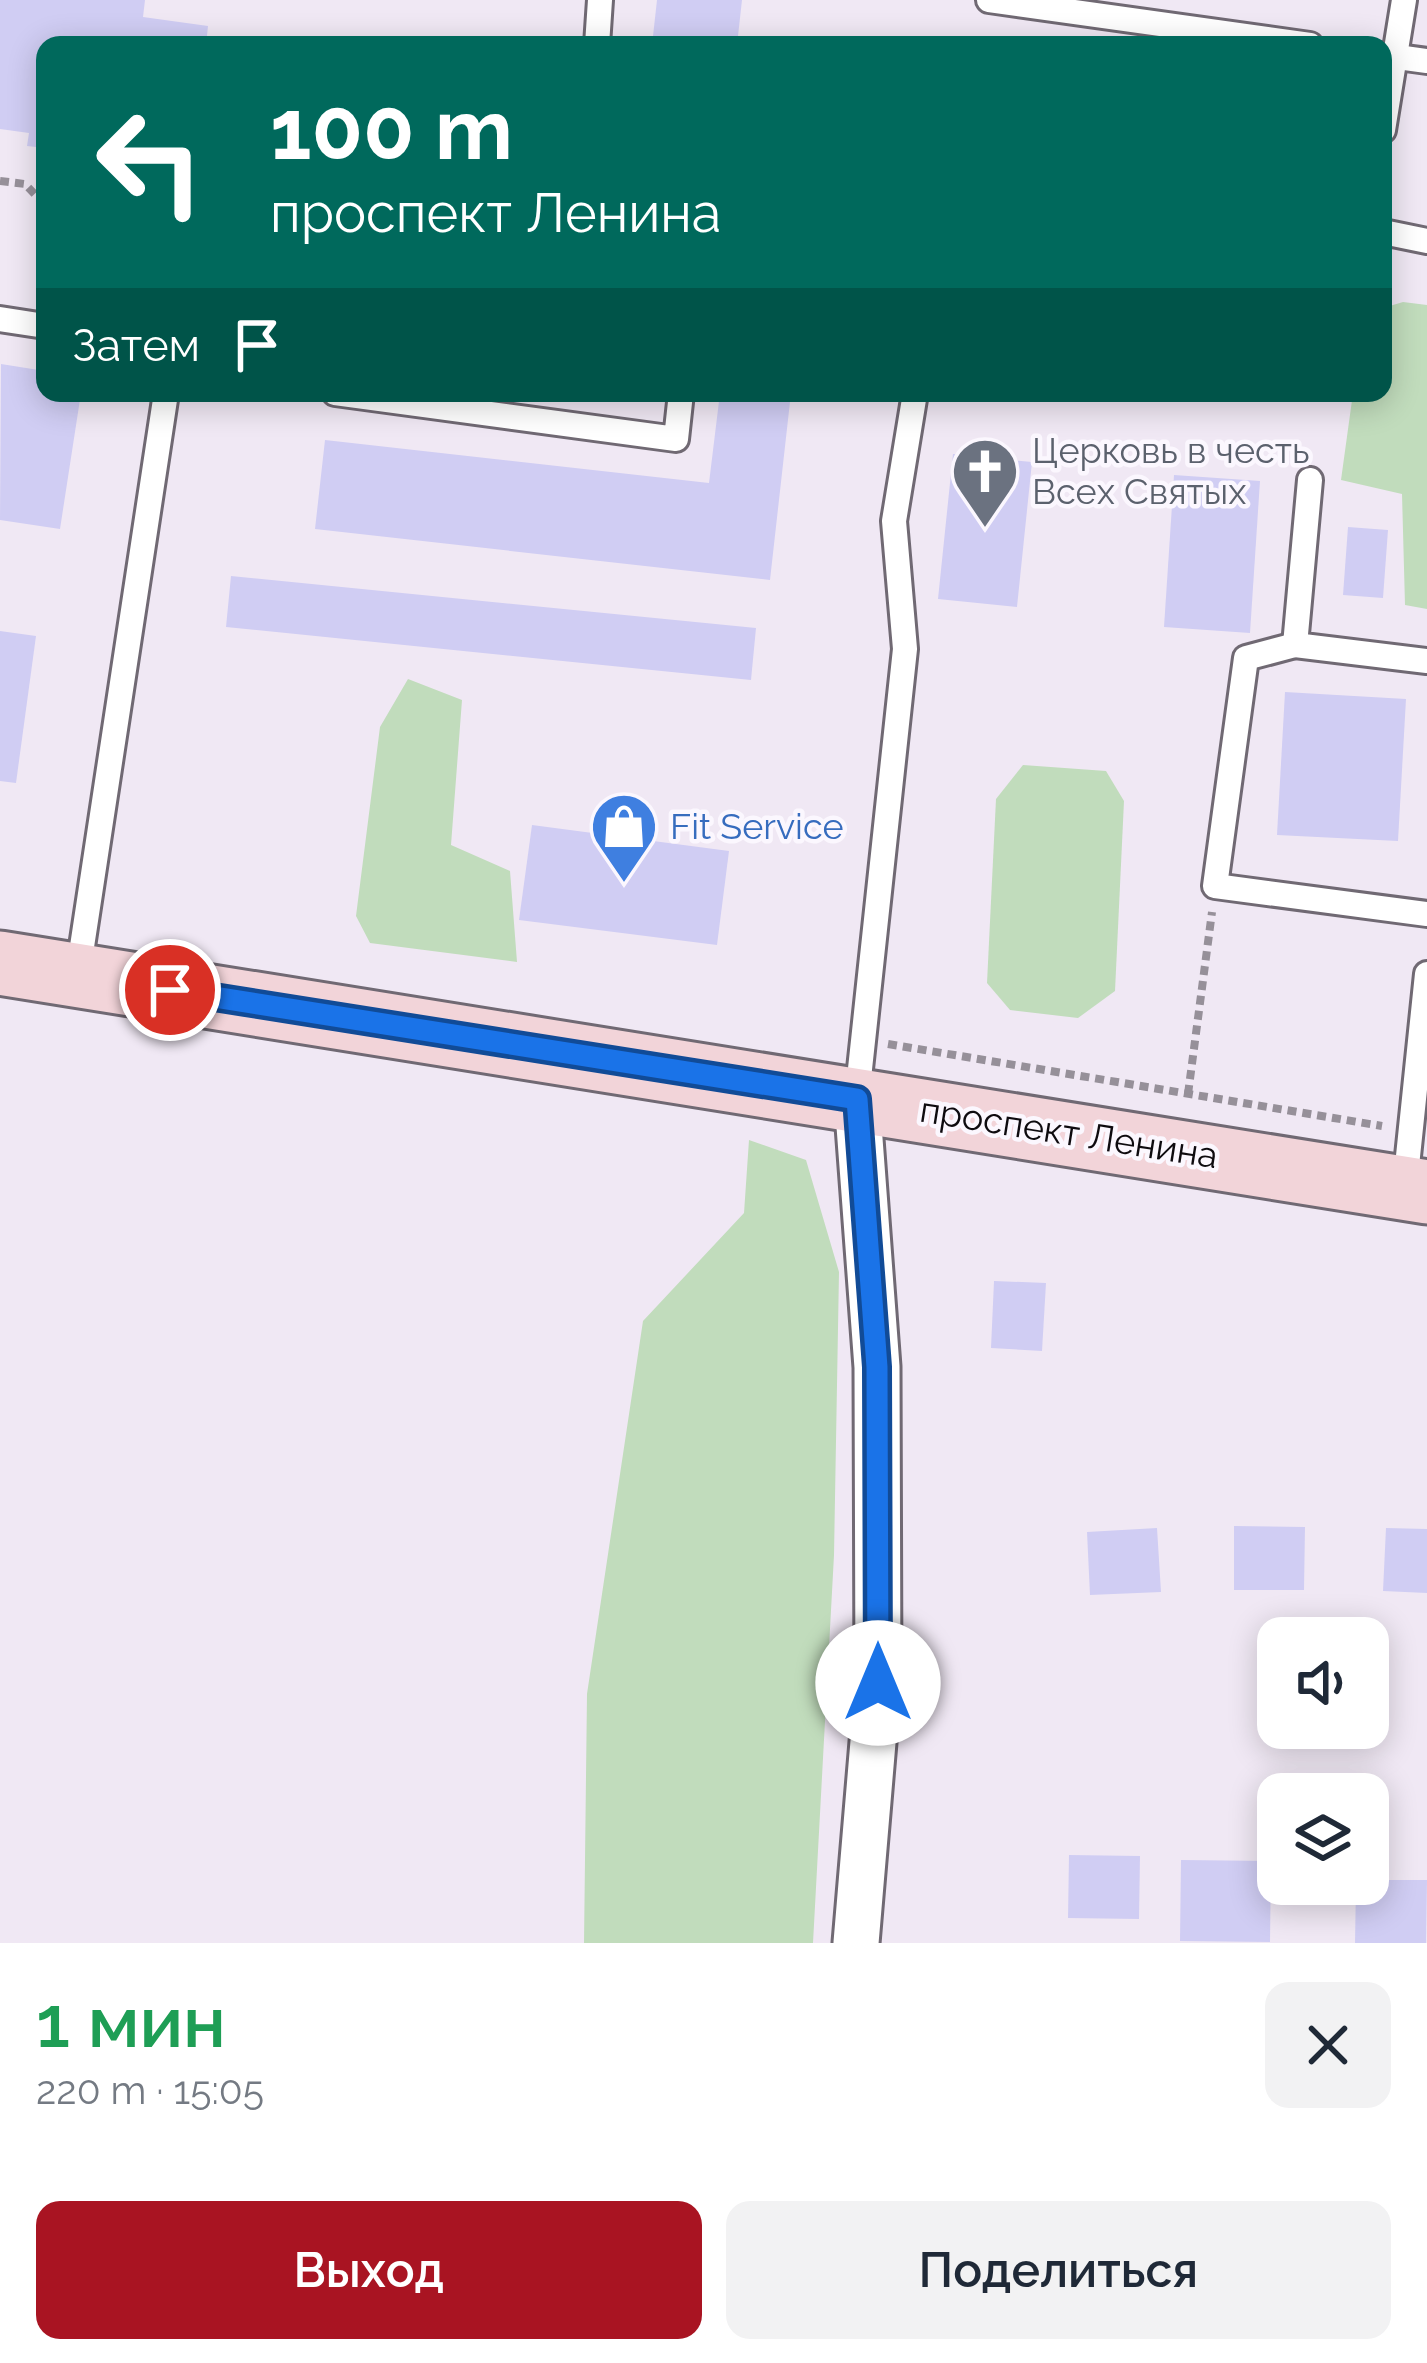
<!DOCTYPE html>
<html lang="ru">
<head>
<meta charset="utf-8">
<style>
  body { margin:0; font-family:Raleway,sans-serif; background:#f2f2f3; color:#1f2937; height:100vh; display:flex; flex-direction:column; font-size:45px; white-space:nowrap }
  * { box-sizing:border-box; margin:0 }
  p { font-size:39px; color:#747a83 }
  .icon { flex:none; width:66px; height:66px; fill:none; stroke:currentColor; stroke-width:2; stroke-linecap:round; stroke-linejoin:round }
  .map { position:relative; height:1943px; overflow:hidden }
  .details { display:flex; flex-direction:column; background:#fff; flex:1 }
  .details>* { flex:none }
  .hud { position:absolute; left:36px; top:36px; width:1356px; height:366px; border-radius:24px; box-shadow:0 6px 30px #0003; background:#00695c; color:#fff; overflow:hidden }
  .buttons { position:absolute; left:1257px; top:1617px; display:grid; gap:24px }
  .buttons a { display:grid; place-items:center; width:132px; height:132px; border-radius:24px; background:#fff; box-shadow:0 6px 30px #0003; font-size:60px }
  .pin { position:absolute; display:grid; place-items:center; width:102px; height:102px; color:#fff; margin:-51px; border:6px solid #fff; border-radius:50%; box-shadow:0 3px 12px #0007 }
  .me { position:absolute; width:132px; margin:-66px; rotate:0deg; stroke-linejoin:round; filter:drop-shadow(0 0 9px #0008) }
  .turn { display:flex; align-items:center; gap:42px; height:252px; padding:0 36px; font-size:54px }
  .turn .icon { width:156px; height:156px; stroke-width:2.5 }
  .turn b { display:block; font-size:84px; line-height:102px }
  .then { display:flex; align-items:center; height:114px; padding:0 36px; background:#0003; gap:24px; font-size:45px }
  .round { display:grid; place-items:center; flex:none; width:126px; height:126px; border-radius:24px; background:#f2f2f3 }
  .summary { display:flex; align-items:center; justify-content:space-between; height:204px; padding:0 36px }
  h1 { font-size:72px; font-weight:600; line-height:90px; color:#1e9e55 }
  .cta { display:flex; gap:24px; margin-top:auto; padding:24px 36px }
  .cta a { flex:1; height:138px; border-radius:24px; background:#a91422; color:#fff; font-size:48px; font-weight:600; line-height:138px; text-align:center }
  .cta a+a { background:#f2f2f3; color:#1f2937 }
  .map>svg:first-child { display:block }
</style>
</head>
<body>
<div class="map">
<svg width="1427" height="1943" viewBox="0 0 1427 1943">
  <rect width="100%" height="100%" fill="#f0e8f4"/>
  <!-- green -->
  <g fill="#c1dcbc">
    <polygon points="1403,302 1427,305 1427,609 1405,605 1402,494 1341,480 1353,393 1383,393 1383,308"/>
    <polygon points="408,679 462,700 451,845 510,871 517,962 370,943 356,916 380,727"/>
    <polygon points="1023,765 1106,771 1124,801 1115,991 1078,1018 1010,1010 987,983 996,799"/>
    <polygon points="749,1140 806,1160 839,1272 834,1555 813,1943 584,1943 587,1694 643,1321 744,1213"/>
  </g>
  <!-- building -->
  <g fill="#d0cdf3">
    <polygon points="0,0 145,0 143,17 208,26 206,45 45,45 45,148 27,146 29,133 0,129"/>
    <polygon points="657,0 742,0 737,45 652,45"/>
    <polygon points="1,364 45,371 45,393 81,393 60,529 0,520"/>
    <polygon points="720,393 791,393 770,580 315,529 325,440 709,483"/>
    <polygon points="953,454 1032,462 1017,607 938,599"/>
    <polygon points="1174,475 1260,481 1250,633 1164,627"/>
    <polygon points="1348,527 1388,530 1383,598 1343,595"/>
    <polygon points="231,576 756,628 751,680 226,627"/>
    <polygon points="0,631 36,636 16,783 0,781"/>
    <polygon points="1285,692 1406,699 1398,841 1277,835"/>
    <polygon points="532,825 729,851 717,945 519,920"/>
    <polygon points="994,1281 1046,1283 1042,1351 991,1348"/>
    <polygon points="1234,1526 1305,1527 1304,1590 1234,1590"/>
    <polygon points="1157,1528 1161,1592 1090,1595 1087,1532"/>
    <polygon points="1386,1528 1427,1529 1427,1593 1383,1591"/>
    <polygon points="1069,1855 1140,1856 1139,1919 1068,1918"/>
    <polygon points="1181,1860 1271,1861 1270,1942 1180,1941"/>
    <polygon points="1368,1880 1427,1880 1426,1943 1355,1943 1356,1884"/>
  </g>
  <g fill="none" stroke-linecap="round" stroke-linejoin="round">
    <defs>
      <g id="lane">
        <polyline points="989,0 1310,45"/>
        <polyline points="597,45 600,0"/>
        <polyline points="1383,55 1427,61"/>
        <polyline points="1383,130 1404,0"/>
        <polyline points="1383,232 1427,241"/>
        <polyline points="0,319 45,326"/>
        <polyline points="335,393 676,439 681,393"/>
        <polyline points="1310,480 1295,645 1427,661"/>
        <polyline points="1295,645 1246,658 1215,886 1427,914"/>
        <polyline points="78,973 166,393"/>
        <polyline points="857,1097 905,649 894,521 915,393"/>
        <polyline points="1405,1185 1427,974"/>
      </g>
      <polyline id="street" points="856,1943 878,1683 877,1367 857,1099"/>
      <polyline id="secondary" points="0,963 1427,1192"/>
    </defs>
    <!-- lane casing -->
    <use href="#lane" stroke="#706973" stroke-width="30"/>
    <!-- street casing -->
    <use href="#street" stroke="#706973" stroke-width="51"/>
    <!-- secondary casing -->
    <use href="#secondary" stroke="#706973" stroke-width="69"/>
    <!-- path -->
    <g stroke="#969099" stroke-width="8" stroke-dasharray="9 6" stroke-linecap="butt">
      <polyline points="0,181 25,184 45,205"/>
      <polyline points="888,1044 1382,1126"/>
      <polyline points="1188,1094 1212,912"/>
    </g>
    <!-- lane -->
    <use href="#lane" stroke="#fff" stroke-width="24"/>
    <!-- street -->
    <use href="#street" stroke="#fff" stroke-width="45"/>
    <!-- secondary -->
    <use href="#secondary" stroke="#f2d4d9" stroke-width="63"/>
  </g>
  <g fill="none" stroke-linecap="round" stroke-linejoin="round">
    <defs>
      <polyline id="route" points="170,990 857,1099 877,1367 878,1683"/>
    </defs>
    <!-- route casing -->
    <use href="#route" stroke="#114b97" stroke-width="30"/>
    <!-- route -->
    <use href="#route" stroke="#1a73e8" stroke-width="21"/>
  </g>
  <!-- icons -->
  <defs>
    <symbol id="church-pin" viewBox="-11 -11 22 30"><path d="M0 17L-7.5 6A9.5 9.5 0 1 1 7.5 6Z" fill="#6b7280" stroke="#fbf7fe"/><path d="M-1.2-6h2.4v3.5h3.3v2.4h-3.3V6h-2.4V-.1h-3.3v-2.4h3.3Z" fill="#fff"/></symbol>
    <symbol id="shop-pin" viewBox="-11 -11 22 30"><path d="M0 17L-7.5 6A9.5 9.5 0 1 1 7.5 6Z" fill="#3f7fe0" stroke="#fbf7fe"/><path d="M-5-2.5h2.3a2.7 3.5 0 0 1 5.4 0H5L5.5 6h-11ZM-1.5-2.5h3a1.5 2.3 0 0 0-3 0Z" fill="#fff"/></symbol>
  </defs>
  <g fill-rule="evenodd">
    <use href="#church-pin" x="947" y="433" width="76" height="104"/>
    <use href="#shop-pin" x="586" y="788" width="76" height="104"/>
  </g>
  <g text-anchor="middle" stroke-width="9" stroke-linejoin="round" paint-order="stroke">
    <!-- worship labels -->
    <g font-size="36" fill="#5b616d" stroke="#fbf7fe" text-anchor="start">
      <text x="1032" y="463">Церковь в честь<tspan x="1032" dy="41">Всех Святых</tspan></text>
    </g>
    <!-- shop labels -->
    <g font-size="36" fill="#366cbe" stroke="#fbf7fe" text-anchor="start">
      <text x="670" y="839">Fit Service</text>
    </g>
    <!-- street labels -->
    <g font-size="36" fill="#0e0b0f" stroke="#fbf7fe">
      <text transform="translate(1069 1132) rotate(9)" y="13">проспект Ленина</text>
    </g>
  </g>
</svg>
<div class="buttons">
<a><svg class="icon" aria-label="sound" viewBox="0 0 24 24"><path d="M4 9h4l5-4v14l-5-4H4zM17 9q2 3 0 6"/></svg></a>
<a><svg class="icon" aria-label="layers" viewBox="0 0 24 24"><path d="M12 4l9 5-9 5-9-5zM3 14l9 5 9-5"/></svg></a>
</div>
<div class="pin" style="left:170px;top:990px;background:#d93025"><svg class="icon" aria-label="arrive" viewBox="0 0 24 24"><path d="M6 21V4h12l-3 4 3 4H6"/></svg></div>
<svg class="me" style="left:878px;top:1683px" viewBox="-20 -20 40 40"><circle r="19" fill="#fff"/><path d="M0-13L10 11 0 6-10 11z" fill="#1a73e8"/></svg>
<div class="hud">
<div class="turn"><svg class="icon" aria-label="left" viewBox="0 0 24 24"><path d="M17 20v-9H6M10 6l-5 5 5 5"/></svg><div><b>100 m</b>проспект Ленина</div></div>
<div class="then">Затем<svg class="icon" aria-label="arrive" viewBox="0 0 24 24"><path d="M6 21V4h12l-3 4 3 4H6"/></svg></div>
</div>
</div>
<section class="details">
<div class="summary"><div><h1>1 мин</h1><p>220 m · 15:05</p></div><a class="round"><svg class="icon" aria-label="close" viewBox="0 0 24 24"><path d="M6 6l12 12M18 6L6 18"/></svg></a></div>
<div class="cta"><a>Выход</a><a>Поделиться</a></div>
</section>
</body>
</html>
